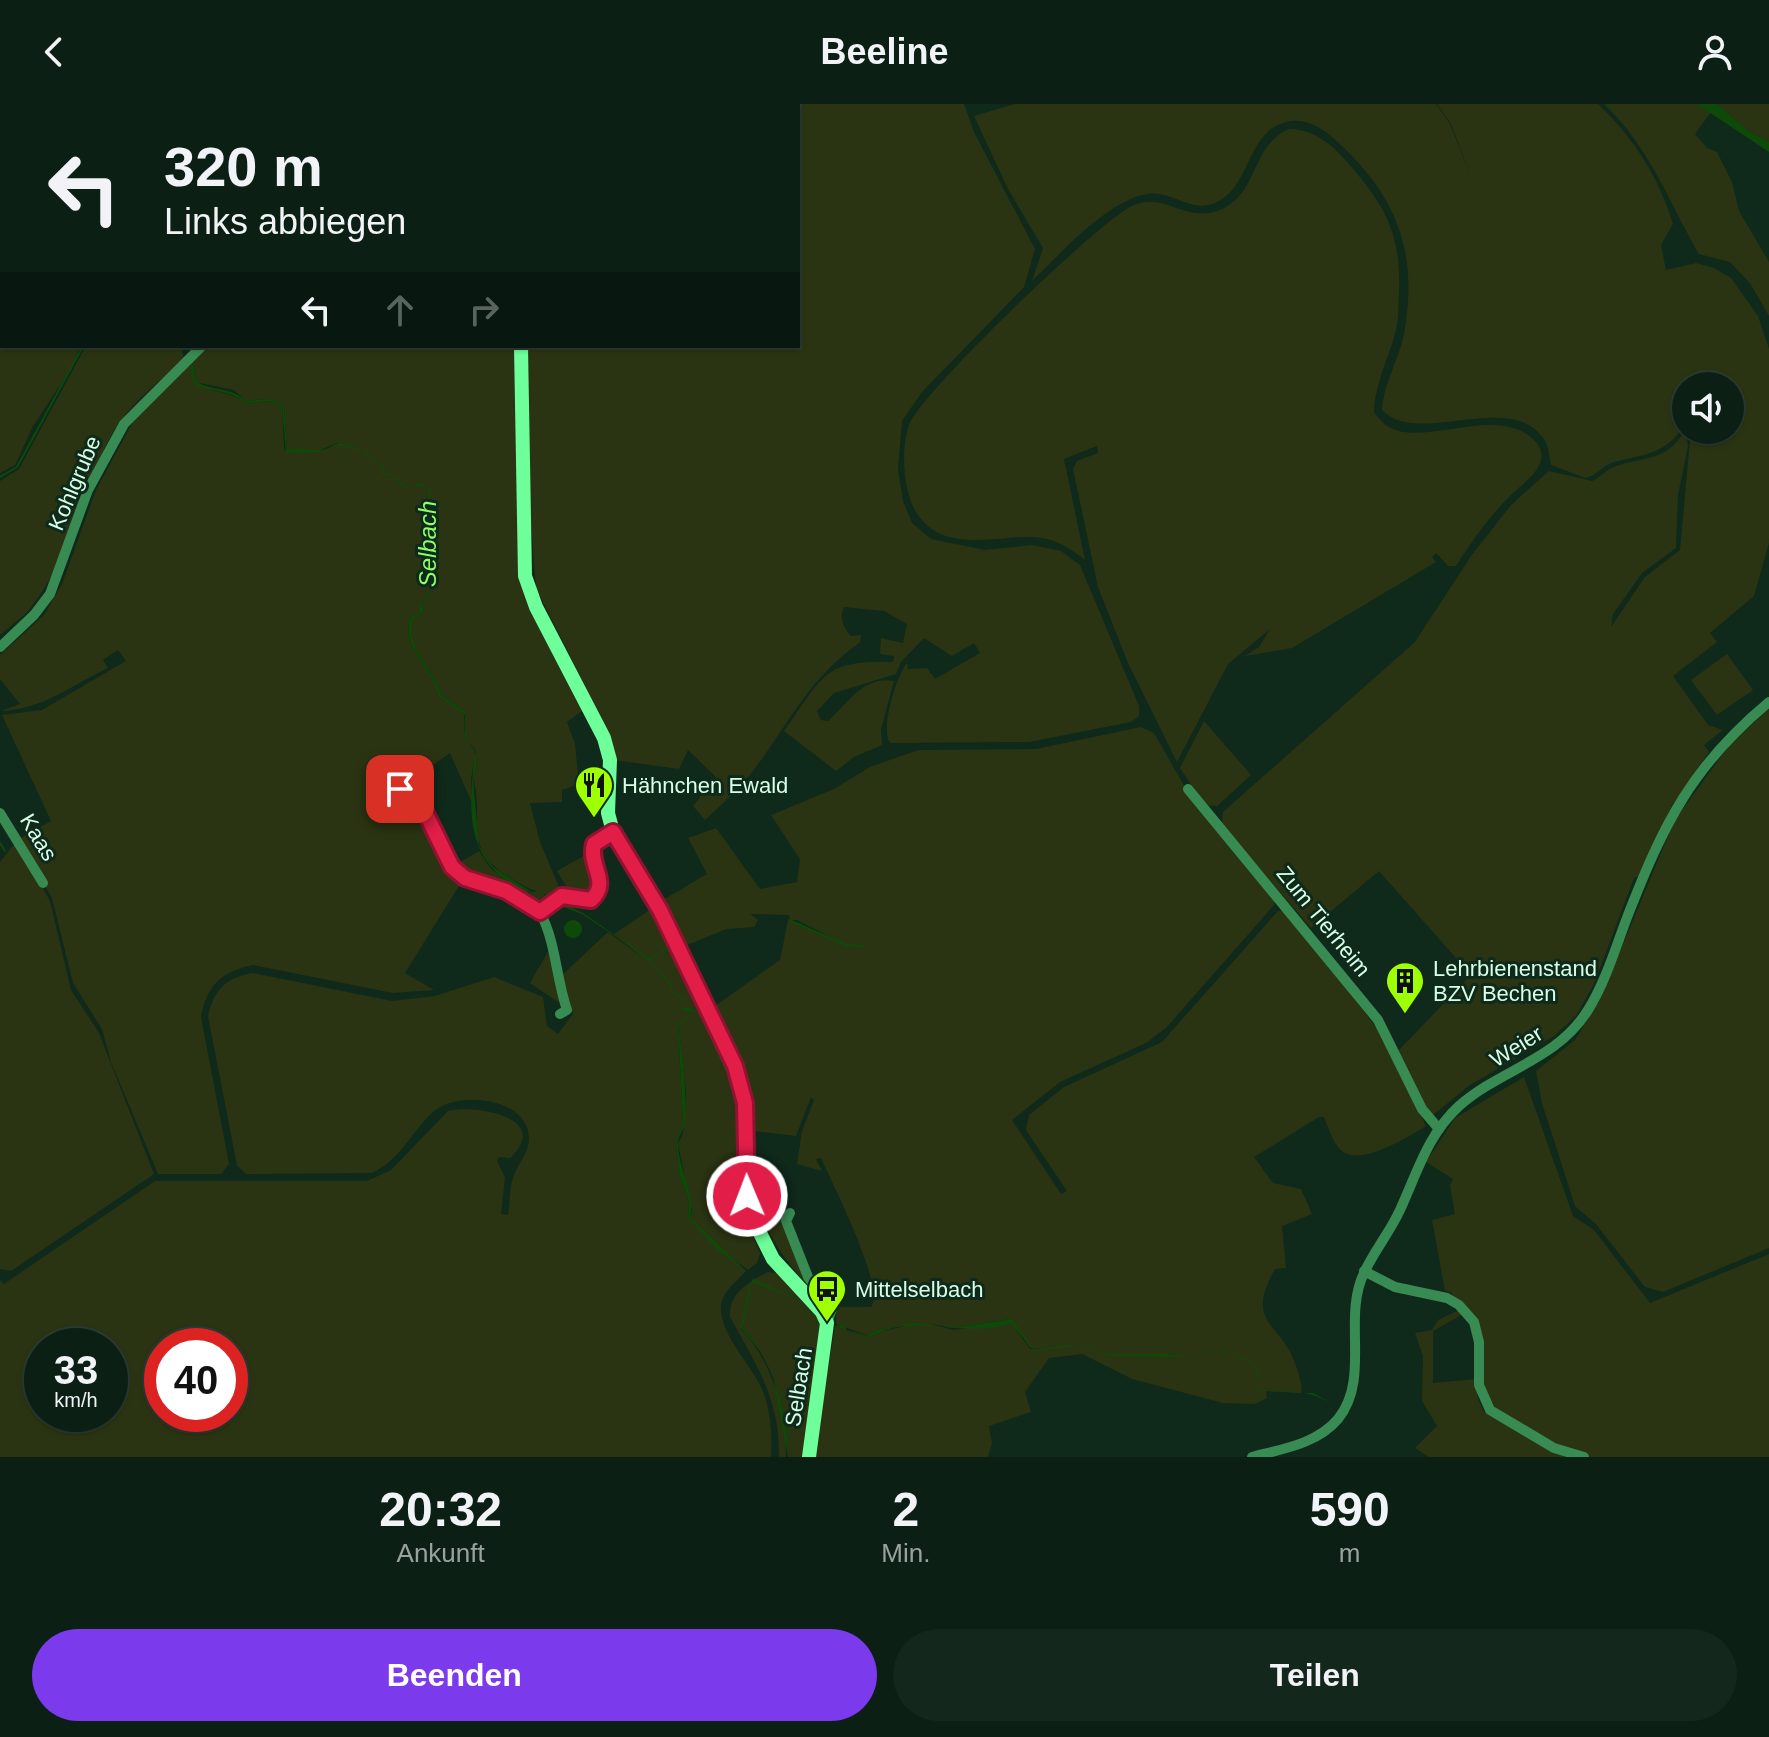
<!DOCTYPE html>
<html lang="de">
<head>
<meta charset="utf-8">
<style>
  body { margin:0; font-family:Helvetica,sans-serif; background:#14271d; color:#f1f3f6; height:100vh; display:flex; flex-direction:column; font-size:30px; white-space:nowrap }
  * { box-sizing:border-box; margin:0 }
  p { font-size:26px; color:#9aa2a0 }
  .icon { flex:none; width:44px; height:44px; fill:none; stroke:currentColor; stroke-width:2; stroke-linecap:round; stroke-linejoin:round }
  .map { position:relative; height:1353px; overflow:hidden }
  .drawer { display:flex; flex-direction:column; background:#0b1f14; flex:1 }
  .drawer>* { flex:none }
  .hud { position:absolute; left:0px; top:0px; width:800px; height:244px; box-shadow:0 2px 6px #0004,0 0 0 2px #2b3d34; background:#0b1f14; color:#f1f3f6; overflow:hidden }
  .tools { position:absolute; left:1672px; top:268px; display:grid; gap:16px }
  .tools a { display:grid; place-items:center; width:72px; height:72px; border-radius:50%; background:#0b1f14; box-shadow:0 2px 6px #0004,0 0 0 2px #2b3d34; font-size:40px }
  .speed { position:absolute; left:24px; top:1224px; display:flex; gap:16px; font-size:40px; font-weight:700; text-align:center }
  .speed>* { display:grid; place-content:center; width:104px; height:104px; border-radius:50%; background:#0b1f14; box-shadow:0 2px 6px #0004,0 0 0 2px #2b3d34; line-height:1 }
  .speed small { font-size:20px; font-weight:400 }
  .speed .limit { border:12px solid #d22; background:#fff; color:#111 }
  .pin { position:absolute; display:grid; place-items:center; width:68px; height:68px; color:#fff; margin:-34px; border-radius:16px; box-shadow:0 4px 12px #0006 }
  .me { position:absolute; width:88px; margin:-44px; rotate:359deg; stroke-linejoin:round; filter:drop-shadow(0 0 6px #0008) }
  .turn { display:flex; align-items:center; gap:28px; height:168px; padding:0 32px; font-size:36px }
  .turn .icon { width:104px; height:104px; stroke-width:2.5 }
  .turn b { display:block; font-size:56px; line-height:68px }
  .lanes { display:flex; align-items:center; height:76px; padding:0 32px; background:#0003; justify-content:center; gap:40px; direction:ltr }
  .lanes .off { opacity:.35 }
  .eta { display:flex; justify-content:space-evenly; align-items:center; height:136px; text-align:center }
  .eta b { font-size:48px; font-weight:600; line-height:56px }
  .action { display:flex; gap:16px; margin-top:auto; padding:16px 32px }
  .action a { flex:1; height:92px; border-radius:48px; background:#7c3aed; color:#fff; font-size:32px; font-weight:600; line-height:92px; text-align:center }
  .action a+a { background:#14271d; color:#f1f3f6 }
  header { display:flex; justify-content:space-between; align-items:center; height:104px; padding:0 32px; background:#0b1f14; font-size:36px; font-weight:600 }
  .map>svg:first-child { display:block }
</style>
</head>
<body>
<header><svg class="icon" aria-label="back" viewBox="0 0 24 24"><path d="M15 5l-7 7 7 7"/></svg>Beeline<svg class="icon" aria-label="person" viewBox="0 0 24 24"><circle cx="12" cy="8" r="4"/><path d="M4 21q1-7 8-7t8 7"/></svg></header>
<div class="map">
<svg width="1769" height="1353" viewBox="0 0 1769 1353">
  <rect width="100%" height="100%" fill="#0f291b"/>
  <!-- green -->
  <g fill="#2b3412" fill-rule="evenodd">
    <polygon points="0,0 193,2 2,2 2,242 80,242 72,263 33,322 15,361 0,369"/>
    <polygon points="422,0 592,0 592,2 423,2"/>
    <path d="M618,0H964L974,28L1035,145L1024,183L922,288L902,317L898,365L903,397L912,419L931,435L985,446L1031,441L1061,447L1080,461L1139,602V612L1131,618L1029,638L890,639C880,626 896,572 907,559L908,565L927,564L935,575L980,549L974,539L952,552L924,534L901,558L896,570L834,589L817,607L821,616L828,617C847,600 864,571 894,577L881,625L882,641L854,653L836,667L784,627C824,572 822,556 893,558L894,552L880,550L881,534L903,539L907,520L884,507L844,503C839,514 843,523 851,532L861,531L860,538C805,579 793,614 753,667C739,685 722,700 705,716L693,702L716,673L688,646L679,665L614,656L594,600L536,484L529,395L528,242H798V2H616Z"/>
    <path d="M1015,0H1436L1450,20L1473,78L1451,20L1437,0H1598C1633,33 1659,73 1673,120L1661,141L1666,166L1696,159L1714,164L1731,174L1758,212L1769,245V439L1754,492L1710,529L1717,538L1673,572L1708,621L1723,626L1704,641L1709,648L1672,701L1639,772L1634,774L1594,880L1576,912L1554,932L1470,981L1433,1011L1423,1000L1398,947L1471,871L1379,767L1311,824L1222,721L1223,708L1415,538L1471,452L1511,401L1549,367L1592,377C1599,374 1606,366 1614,363C1645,351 1665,360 1686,325L1688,342L1678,391L1676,444L1642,469L1613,510L1611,523L1645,473L1680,446L1691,326H1730V282H1686V312H1680L1681,326C1663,351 1641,351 1614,358C1604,361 1597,371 1586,374L1551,361C1549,353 1549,343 1545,337C1514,284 1417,344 1382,306C1384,277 1401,253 1405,224C1417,150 1398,96 1344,44C1329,29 1309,12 1286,18C1248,28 1251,76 1222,95C1194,114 1175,86 1147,90C1107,97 1061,149 1032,177L1043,144L1008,85L974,12Z"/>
    <path d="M1604,0H1697L1711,8L1695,30L1707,44L1717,48L1732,78L1739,107L1769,158V212L1750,179L1730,158L1699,150C1667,95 1651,45 1604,0Z"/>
    <polygon points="1717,0 1769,0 1769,38 1747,26"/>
    <path d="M1289,25C1317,25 1337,45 1354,66C1389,107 1401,135 1399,189C1398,201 1399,214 1396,226C1389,254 1375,279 1374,308C1383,320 1388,325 1403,328C1443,334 1501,304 1534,336C1555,357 1527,376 1512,390C1491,410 1472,437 1456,462H1448L1436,449L1432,453L1436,458L1292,544L1245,552L1259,543L1270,525L1228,560L1177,658L1128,559L1098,483L1073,365L1077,357L1098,349L1097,342L1064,355L1085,456C1069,443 1052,433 1031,433C995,432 949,448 921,415C903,394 900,347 909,321C918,292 1103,113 1134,101C1168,87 1187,124 1226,103C1258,85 1253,40 1289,25Z"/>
    <path d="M86,242H181L184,255C159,278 129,300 112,330C82,383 69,455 32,502C24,513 10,522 0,531V377L19,365Z"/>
    <path d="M210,242H516L520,471L586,604L567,618L575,640L579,680L562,686V698L530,699L540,738L561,788L549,795L543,788L547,797L538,803L454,762L479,747L492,766L529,789L537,787C527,785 517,778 506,771C462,743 485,714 473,675C482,647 471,649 466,627C465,620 466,614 465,608L441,591C436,565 401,540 413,514L421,511L424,506L421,500L428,496C434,476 422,456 428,438V385L425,443L431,480L427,495L420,499V510L412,512C397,540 434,565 440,592L464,609L465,632L476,647L471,675L472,699L450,649L396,687L414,702L452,771L462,777L405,869L434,886L393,889L253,861C222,867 207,881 201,913L229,1060L221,1070H158L111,958L102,925L73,879L52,794L19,735L51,717L2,611L42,606L126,557L118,546L103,556L108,564C70,582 44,605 1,607L20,600L0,575V551L44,511L62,480L96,386L136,312L188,260L192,263L193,275C206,290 229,285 245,299L269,297L282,303L284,344L286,348H320L340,338L320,346H287L284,302L269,295L246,297L234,286L195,278L194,262L190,258Z"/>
    <polygon points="1727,550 1753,586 1717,611 1691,576"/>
    <polygon points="1769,605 1769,1144 1663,1188 1645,1183 1596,1120 1575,1102 1542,999 1536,967 1575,936 1599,897 1675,716 1731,639"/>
    <polygon points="1204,617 1251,671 1217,702 1205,701 1180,664"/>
    <path d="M1141,623L1154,629L1193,697L1274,791V801L1166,924L1146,939L1060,978L1012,1016L1061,1090L1067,1087L1026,1026L1029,1011L1064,983L1162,938L1278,807H1287L1383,932L1426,1022C1408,1033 1355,1067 1338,1043C1332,1035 1328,1023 1324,1013H1319L1254,1053L1273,1079L1301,1085L1312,1110L1282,1122L1286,1164L1275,1165C1243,1222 1283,1217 1297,1265C1299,1273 1303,1281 1301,1289L1266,1287L1267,1294L1255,1300L1223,1299L1132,1275L1082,1250L1049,1254L1025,1288L1031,1308L989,1322L992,1339L988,1353H814L835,1222L869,1234L879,1228L913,1220L878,1226L869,1232L836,1220V1202L817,1180L836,1194L840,1203H871C886,1184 832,1079 821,1054L816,1055L822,1067L797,1060L802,1027L814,996L811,993L796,1032L753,1027C749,977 736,947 715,902L780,856L788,816L846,841L797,816H790L789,811L750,810L758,816L754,823L726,825L685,842L661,797L707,770L688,734L716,724L760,785L797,778L800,755L771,711L834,685L870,663L918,646L1036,645ZM1011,1215L1030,1244L1041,1245H1030L1011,1218L953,1226L927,1219L952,1224Z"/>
    <polygon points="16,738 50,797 71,886 99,929 154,1070 11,1167 0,1165 0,758"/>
    <polygon points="589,749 598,781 590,793 570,789 557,767"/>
    <path d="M654,803L737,988L742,1106L760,1149L757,1159L748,1166L719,1145L690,1114L692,1107L678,1040L683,1029L686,990L679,922L684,917L678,921L683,1018L676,1040L679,1069L689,1098L688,1114L746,1167C737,1177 722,1188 721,1202C719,1230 751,1260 762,1285C771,1306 772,1331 771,1353H0V1176L4,1180L155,1077H367L391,1066L448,1007C476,1000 553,1014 510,1054L499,1053L497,1057L505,1073L501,1110L508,1111C510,1100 509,1085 513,1074C517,1060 529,1050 529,1034C528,993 457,986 433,1008C412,1027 398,1059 371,1069L246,1070L237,1062L208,912C214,886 226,873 253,869L392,897L435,892L494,873L543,893L547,922L558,930L573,910L560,873L608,828L642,853L614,830ZM42,1242H110V1310H42ZM162,1242H230V1310H162Z"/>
    <polygon points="549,846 560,896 558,898 530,879"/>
    <polygon points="1524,973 1573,1112 1594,1126 1650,1199 1769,1150 1769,1353 1591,1353 1547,1337 1488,1299 1482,1280 1481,1238 1451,1188 1445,1187 1432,1116 1455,1110 1450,1082 1453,1075 1426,1058 1455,1014"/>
    <polygon points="774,1077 785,1108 769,1100 757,1081"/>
    <path d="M757,1102L779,1115L787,1124L825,1199C792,1166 775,1145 757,1102Z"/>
    <path d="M767,1168L777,1169L818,1214L821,1232L804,1353H788C788,1307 773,1257 743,1224L745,1215L741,1225C772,1257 786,1307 786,1353H779C780,1296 757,1262 730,1213C728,1189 750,1178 767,1168Z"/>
    <polygon points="1459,1206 1463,1210 1433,1227 1433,1279 1476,1275 1478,1295 1484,1308 1569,1353 1429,1353 1415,1344 1437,1322 1422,1297 1423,1252 1415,1229 1432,1226 1438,1216"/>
  </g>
  <!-- water -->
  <g fill="#0d4a08">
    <polygon points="1697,0 1717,0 1747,26 1769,38 1769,48"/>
    <path d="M190,258L194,262L195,277C213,288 230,282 246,297L269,295L284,302L287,346C297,343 308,346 318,346C340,346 326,336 356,345C365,347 366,343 370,354L384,362L383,369C396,370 400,381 411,384L420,379L429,385C431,405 426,425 426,444C426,464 434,477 428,496L421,500L424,506L421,511L414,514C401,540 436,566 441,591L465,608C467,614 465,620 466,627C471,649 482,647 473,675L479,742L493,763L530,787L543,788L547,797L542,789C535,786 531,789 525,787C462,758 469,704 475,647L465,632V611L439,592C434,565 397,540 412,512L420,510V499L427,495L431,479L425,443L428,386L420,381C404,388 402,379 389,371H382L383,363L369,354L364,346L340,339L320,348L286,349L282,303L269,297L245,299C229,284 211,290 193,279Z"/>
    <path d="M563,799L583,809L648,854L660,849L670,837L669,844L649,856L673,882L671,887L685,895L683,904H690L695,907L679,922C682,953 687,985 685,1016C685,1025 678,1031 678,1040C678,1064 696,1090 690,1114L746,1167L718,1146L688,1114L689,1098L679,1069L676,1040L683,1018L678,921L693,908L682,906L684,896L671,888V882L648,856L615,832L582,810L555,800Z"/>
    <circle cx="573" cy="825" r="9"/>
    <path d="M753,1175L799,1196L805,1209L816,1215L805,1210L799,1196L752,1178L743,1224C773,1257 788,1306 788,1353L773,1272L760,1247L741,1224L749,1184Z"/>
    <path d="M1012,1215L1034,1246L1067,1241L1091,1243L1102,1250H1167C1192,1256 1210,1241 1241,1253C1260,1261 1259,1268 1256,1286C1292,1290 1301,1282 1336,1302L1313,1289L1256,1287L1259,1270L1256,1261L1224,1247L1176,1253L1102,1251L1091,1244L1073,1242L1034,1247L1011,1219C965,1236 910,1206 869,1234L835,1222L844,1221L847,1226L868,1232L878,1226L913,1219L952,1224Z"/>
  </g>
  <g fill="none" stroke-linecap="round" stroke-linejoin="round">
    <!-- stream -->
    <g stroke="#0d4a08" stroke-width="2">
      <polyline points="292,0 296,2"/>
      <polyline points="280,2 284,0"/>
      <polyline points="313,2 313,0"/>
      <polyline points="0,373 17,363 83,242"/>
      <polyline points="0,739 5,747"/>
      <polyline points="789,816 846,841 863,842"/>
    </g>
    <!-- street -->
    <g stroke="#388b52" stroke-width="10">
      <polyline points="0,543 34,511 50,490 88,386 124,320 202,242"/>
      <polyline points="400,685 425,708 452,763 465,774 506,787 540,808"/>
      <polyline points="1188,685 1378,916 1422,1005 1439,1025"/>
      <polyline points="0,709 43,779"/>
      <path d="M560,910L567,906C556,874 556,838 540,808L562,792C628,803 585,772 594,740L613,728"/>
      <polyline points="790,1109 786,1117 808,1173 832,1205 827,1219"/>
      <polyline points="1364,1167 1395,1183 1447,1194 1459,1201 1474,1218 1479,1238 1479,1281 1490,1306 1554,1344 1584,1353"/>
      <path d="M1252,1353C1282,1345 1317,1340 1338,1315C1371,1274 1342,1214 1364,1169C1374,1147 1390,1128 1400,1106C1417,1069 1428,1030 1459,1002C1501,965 1557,956 1588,906C1606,877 1616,842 1628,811C1664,719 1692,662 1769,598"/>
    </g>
    <!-- secondary -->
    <g stroke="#6eff9b" stroke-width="14">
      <polyline points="415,0 416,2"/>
      <polyline points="521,242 525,472 536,503 604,634 610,656 608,709 613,728 671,828 743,986 746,1082 753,1115 773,1155 822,1208 827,1219 809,1353"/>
    </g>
  </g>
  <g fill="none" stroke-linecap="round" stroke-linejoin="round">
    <defs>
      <path id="route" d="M400,685L425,708L452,763L465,774L506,787L540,808L562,792L591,796C611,778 588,762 594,740L613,728L660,806L735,962L745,999L747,1092"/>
    </defs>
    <!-- route casing -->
    <use href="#route" stroke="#92132f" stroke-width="20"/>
    <!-- route -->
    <use href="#route" stroke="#e11d48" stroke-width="14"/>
  </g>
  <!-- icons -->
  <defs>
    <symbol id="restaurant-pin" viewBox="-11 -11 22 30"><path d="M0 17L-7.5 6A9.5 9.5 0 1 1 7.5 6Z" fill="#9fff03" stroke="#0f291b"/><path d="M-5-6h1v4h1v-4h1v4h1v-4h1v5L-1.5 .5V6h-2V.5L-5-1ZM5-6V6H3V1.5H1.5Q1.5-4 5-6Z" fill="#111"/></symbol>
    <symbol id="building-pin" viewBox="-11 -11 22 30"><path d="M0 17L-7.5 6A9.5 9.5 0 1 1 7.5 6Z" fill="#9fff03" stroke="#0f291b"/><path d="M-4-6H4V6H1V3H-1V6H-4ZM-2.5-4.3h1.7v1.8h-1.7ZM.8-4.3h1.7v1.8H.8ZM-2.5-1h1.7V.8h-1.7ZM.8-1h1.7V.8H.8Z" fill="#111"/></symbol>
    <symbol id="bus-pin" viewBox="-11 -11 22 30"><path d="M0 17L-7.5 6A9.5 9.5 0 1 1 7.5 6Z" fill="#9fff03" stroke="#0f291b"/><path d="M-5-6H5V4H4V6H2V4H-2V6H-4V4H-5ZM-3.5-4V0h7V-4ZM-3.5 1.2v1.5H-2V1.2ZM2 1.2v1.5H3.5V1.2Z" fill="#111"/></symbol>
  </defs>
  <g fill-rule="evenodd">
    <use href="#restaurant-pin" x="572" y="659" width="44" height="60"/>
    <use href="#building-pin" x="1383" y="855" width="44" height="60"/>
    <use href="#bus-pin" x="805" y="1163" width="44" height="60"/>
  </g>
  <g text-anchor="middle" stroke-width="6" stroke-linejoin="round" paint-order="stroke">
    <!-- street labels -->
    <g font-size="22" fill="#d7ffe7" stroke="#0f291b">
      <text transform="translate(74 379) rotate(-67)" y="8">Kohlgrube</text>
      <text transform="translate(39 733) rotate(59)" y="8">Kaas</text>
      <text transform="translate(1324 817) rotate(51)" y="8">Zum Tierheim</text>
      <text transform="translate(1516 942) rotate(-32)" y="8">Weier</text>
      <text transform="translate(798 1283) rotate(-81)" y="8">Selbach</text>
    </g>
    <!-- poi labels -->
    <g font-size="22" fill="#d7ffe7" stroke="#0f291b" text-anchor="start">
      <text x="622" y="689">Hähnchen Ewald</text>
      <text x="1433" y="872">Lehrbienenstand<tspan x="1433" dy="25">BZV Bechen</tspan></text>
      <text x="855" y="1193">Mittelselbach</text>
    </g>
    <!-- water labels -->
    <g font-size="24" font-style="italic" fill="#8cff65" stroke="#0f291b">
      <text transform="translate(428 440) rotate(-90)" y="8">Selbach</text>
    </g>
  </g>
</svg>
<div class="tools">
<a><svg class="icon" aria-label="sound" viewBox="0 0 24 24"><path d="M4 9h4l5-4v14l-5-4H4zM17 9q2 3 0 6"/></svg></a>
</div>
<div class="speed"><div>33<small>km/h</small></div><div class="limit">40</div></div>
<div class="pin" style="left:400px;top:685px;background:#d93025"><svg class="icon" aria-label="arrive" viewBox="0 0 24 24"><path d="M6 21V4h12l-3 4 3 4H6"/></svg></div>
<svg class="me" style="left:747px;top:1092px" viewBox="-20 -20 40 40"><circle r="17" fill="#e11d48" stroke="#fff" stroke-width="3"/><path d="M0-11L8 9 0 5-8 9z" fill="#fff"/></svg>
<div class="hud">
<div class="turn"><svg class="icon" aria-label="left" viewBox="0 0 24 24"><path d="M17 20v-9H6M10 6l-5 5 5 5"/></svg><div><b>320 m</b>Links abbiegen</div></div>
<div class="lanes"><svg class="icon" aria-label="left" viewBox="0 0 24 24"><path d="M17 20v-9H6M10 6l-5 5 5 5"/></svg><svg class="icon off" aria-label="ahead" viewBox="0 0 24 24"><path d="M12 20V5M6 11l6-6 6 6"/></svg><svg class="icon off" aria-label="right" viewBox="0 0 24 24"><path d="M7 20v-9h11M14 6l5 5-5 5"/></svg></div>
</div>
</div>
<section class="drawer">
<div class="eta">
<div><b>20:32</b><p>Ankunft</p></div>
<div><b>2</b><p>Min.</p></div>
<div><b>590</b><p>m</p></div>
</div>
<div class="action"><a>Beenden</a><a>Teilen</a></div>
</section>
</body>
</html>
